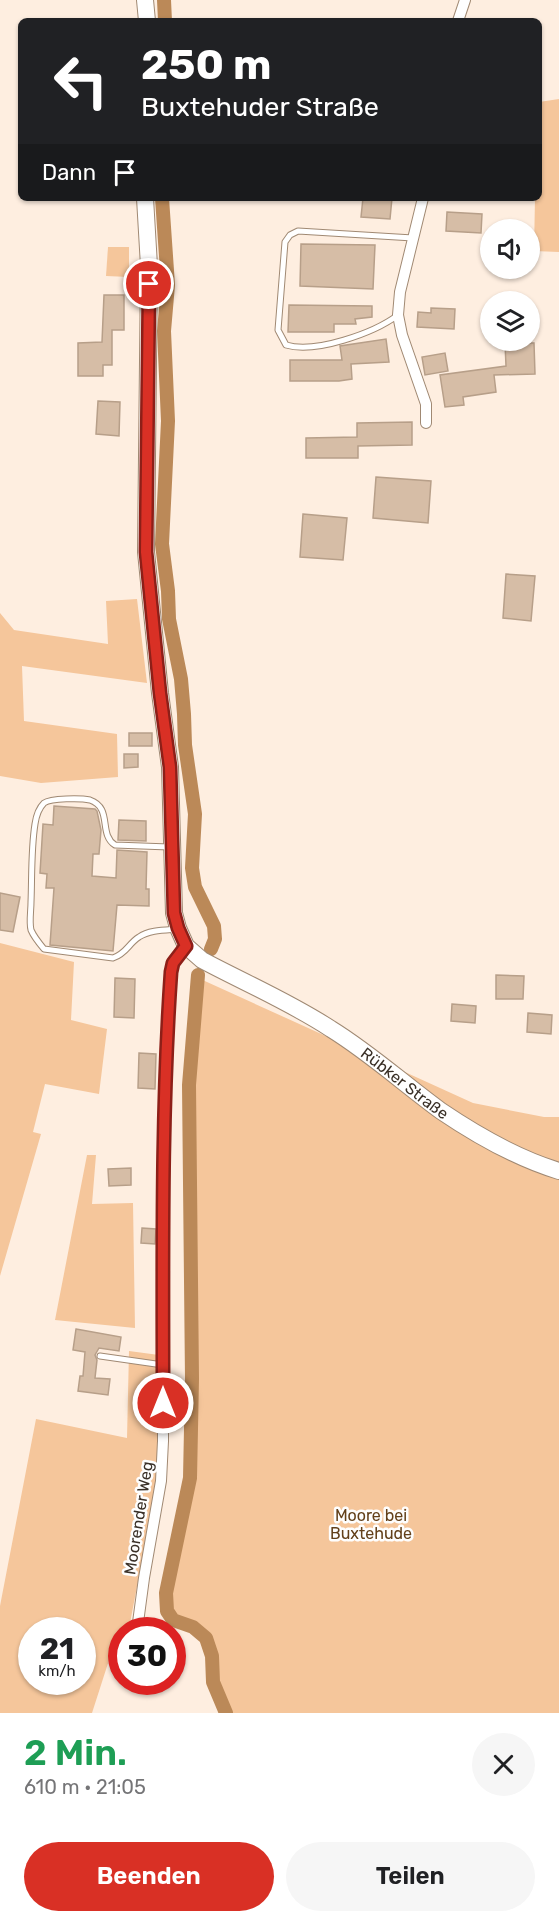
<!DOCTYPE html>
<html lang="de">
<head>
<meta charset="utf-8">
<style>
  body { margin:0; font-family:Rubik,sans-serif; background:#f6f6f6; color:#202124; height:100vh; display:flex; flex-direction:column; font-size:22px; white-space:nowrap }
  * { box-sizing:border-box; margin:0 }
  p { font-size:20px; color:#757577 }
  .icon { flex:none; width:33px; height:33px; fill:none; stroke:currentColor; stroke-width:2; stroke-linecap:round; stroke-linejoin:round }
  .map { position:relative; height:1713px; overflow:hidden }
  .drawer { display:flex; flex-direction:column; background:#fff; flex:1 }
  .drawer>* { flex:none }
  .guide { position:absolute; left:18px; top:18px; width:524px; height:183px; border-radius:9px; box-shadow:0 2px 4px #0004; background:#202124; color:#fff; overflow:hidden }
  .fabs { position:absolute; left:480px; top:219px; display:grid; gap:12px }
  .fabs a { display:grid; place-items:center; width:60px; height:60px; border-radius:50%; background:#fff; box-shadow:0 2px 4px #0004; font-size:30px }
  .speed { position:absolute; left:18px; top:1617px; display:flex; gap:12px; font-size:30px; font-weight:700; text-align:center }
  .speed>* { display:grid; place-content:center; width:78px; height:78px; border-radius:50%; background:#fff; box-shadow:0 2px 4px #0004; line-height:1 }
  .speed small { font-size:15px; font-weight:400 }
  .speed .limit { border:9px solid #d22; background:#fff; color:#111 }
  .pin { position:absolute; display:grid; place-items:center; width:51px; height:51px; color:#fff; margin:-26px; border:3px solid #fff; border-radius:50%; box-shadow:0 2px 6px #0007 }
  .me { position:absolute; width:66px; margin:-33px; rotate:0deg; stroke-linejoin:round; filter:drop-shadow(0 0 4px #0008) }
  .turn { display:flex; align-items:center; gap:21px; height:126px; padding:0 24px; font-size:27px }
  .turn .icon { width:78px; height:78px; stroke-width:2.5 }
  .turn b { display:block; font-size:42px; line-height:51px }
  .then { display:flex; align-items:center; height:57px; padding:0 24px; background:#0003; gap:12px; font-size:22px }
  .round { display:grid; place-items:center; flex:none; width:63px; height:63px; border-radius:32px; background:#f6f6f6 }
  .summary { display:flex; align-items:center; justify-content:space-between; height:102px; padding:0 24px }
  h1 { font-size:36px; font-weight:600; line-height:45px; color:#1e9e55 }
  .button { display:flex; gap:12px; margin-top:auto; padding:12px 24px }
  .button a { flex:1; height:69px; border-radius:36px; background:#d93025; color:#fff; font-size:24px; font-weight:600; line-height:69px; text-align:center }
  .button a+a { background:#f6f6f6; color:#202124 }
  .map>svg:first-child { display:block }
</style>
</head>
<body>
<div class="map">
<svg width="559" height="1713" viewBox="0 0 559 1713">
  <rect width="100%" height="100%" fill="#feeee0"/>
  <!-- green -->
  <g fill="#f5c69b" fill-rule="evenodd">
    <polygon points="559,99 559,252 534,251 535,198 538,198 539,102"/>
    <polygon points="108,247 129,247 129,277 106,276"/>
    <polygon points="137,599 147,683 22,666 24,721 117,734 118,777 41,783 0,776 0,613 14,630 108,644 106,601"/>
    <polygon points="0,943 74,962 71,1020 107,1029 99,1094 45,1084 33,1132 41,1134 0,1276"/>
    <polygon points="196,977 473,1103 544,1117 559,1117 559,1713 227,1713 211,1682 207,1643 194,1628 169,1619 164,1602 186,1492 187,1386 191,1329 188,1199 183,1169 184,1121"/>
    <polygon points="87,1155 96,1155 92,1204 133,1203 135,1328 55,1320"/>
    <path d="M129,1351L159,1355L157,1482L130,1623L119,1629L92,1713H0V1606L36,1419L127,1438ZM32,1630H82V1682H32Z"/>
  </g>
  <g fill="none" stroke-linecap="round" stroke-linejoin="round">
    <!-- canal -->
    <g stroke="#bb8958" stroke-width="14">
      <polyline points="164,0 165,21"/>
      <polyline points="162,198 168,285 164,331 168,421 162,544 168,591 169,619 181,679 184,714 185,745 195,814 192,868 195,887 214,926 215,939 211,949"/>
      <polyline points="198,975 189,1085 192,1379 190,1478 166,1593 167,1611 173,1620 193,1627 206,1638 212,1656 213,1682 226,1713"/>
    </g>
  </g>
  <!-- building -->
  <g fill="#d6bda6" stroke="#b79f89" stroke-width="1.5">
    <polygon points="363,198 392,198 390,219 361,217"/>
    <polygon points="447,212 482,214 481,233 446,231"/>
    <polygon points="301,244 375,245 373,289 300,286"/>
    <polygon points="104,295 124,295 124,330 112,330 112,365 103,365 103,376 78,376 78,343 102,342"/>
    <polygon points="289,305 372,306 372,317 355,319 356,324 334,324 334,332 288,332"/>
    <polygon points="431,308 455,309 454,329 417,327 418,312 431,313"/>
    <polygon points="386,339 389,362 351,364 352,379 339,381 290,381 290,360 342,360 340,346"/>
    <polygon points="505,343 534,343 535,374 494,375 496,392 463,397 464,405 445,407 440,375 506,366"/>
    <polygon points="445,353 448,371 425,375 422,357"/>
    <polygon points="98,401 120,402 119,436 96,434"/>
    <polygon points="412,422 412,445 358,446 358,458 306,458 306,438 357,437 357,423"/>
    <polygon points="376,477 431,481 428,523 373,518"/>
    <polygon points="303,514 347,518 343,560 300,557"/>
    <polygon points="506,574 535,576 531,621 503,618"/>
    <rect x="129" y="733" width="23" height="13"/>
    <polygon points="124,754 138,754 138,767 124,768"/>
    <polygon points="54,806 95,809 97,811 101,830 99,854 93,854 92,876 116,878 117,850 147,852 146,889 149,889 149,906 117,905 113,951 50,945 54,888 46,888 47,874 40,873 43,824 53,825"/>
    <polygon points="119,820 146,821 146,841 118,840"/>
    <polygon points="0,893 20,897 13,932 0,930"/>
    <polygon points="496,975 524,976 523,999 496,999"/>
    <polygon points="115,978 135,979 134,1018 114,1017"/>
    <polygon points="452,1004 476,1006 475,1023 451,1021"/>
    <polygon points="528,1013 552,1015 551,1034 527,1032"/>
    <polygon points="139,1053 156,1054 155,1089 138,1088"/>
    <polygon points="131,1168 131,1185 109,1186 108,1169"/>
    <polygon points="142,1228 156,1229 155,1244 141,1243"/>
    <polygon points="76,1329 121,1337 119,1351 99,1348 95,1355 97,1360 95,1378 110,1379 108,1395 78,1391 80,1376 83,1376 85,1352 73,1350"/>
  </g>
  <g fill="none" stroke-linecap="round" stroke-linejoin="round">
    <defs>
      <g id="lane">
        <path d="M398,315C374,333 315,354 286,345L278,330L285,242L290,235L298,231L413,238"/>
        <path d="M169,847L115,845C98,834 113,808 90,800C81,798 51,798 44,803C39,808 36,817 35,824C31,849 32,876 31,902C31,911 29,922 31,930C34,937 39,943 44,949L113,958C127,953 128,944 139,937C149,930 165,930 177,929"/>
        <polyline points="100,1356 163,1365"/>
      </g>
      <g id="street">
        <polyline points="458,21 465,0"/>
        <polyline points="423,198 400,292 398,315 402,335 426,404 426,423"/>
        <polyline points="137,1630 144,1578 161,1481 163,1441 163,1239 167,1026 171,971 173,963 186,946"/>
      </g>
      <g id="secondary">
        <polyline points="145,0 147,21"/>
        <path id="s1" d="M145,198L149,266L146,552L160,693L170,767L174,913L178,928L186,946L202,960C245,983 290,1002 331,1029C370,1053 404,1084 441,1111C478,1136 516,1158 559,1171"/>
      </g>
    </defs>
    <!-- lane casing -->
    <use href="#lane" stroke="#a08973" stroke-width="7"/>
    <!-- street casing -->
    <use href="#street" stroke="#a08973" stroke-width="12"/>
    <!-- secondary casing -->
    <use href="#secondary" stroke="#a08973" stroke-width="18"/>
    <!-- lane -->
    <use href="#lane" stroke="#fff" stroke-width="5"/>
    <!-- street -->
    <use href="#street" stroke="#fff" stroke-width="10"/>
    <!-- secondary -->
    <use href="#secondary" stroke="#fff" stroke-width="16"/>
  </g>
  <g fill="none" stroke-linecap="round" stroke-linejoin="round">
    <defs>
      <path id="route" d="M149,284L146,552L160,693L170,767L174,913L178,928L186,946L173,963L171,972C161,1115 163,1259 163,1403"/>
    </defs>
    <!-- route casing -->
    <use href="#route" stroke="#8d1f18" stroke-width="15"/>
    <!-- route -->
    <use href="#route" stroke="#d93025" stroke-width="10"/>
  </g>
  <g text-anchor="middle" stroke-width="5" stroke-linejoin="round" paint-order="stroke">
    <!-- street labels -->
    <g font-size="16" fill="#3a3027" stroke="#fefefe">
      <text dy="6" stroke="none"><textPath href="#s1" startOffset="1011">Rübker Straße</textPath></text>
      <text transform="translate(138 1518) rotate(-81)" y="6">Moorender Weg</text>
    </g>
    <!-- park labels -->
    <g font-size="16" fill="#63401a" stroke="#fefefe">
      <text x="371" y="1521">Moore bei<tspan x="371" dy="18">Buxtehude</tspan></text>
    </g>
  </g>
</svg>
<div class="fabs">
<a><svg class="icon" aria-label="sound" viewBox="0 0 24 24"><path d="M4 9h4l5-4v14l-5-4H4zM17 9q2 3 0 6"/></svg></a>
<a><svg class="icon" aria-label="layers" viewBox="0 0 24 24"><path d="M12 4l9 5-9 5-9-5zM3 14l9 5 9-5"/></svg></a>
</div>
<div class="speed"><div>21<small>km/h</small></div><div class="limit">30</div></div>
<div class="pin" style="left:149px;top:284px;background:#d93025"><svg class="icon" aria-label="arrive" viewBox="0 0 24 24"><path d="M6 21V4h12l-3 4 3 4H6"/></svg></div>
<svg class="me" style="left:163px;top:1403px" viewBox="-20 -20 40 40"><circle r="17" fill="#d93025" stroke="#fff" stroke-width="3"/><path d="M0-11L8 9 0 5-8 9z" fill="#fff"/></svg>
<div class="guide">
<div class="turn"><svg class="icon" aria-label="left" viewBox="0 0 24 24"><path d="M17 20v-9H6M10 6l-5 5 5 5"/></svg><div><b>250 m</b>Buxtehuder Straße</div></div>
<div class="then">Dann<svg class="icon" aria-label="arrive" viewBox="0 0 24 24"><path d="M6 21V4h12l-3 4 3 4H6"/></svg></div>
</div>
</div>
<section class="drawer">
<div class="summary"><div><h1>2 Min.</h1><p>610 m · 21:05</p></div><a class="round"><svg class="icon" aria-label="close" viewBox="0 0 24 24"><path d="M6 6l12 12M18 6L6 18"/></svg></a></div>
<div class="button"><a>Beenden</a><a>Teilen</a></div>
</section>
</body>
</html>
